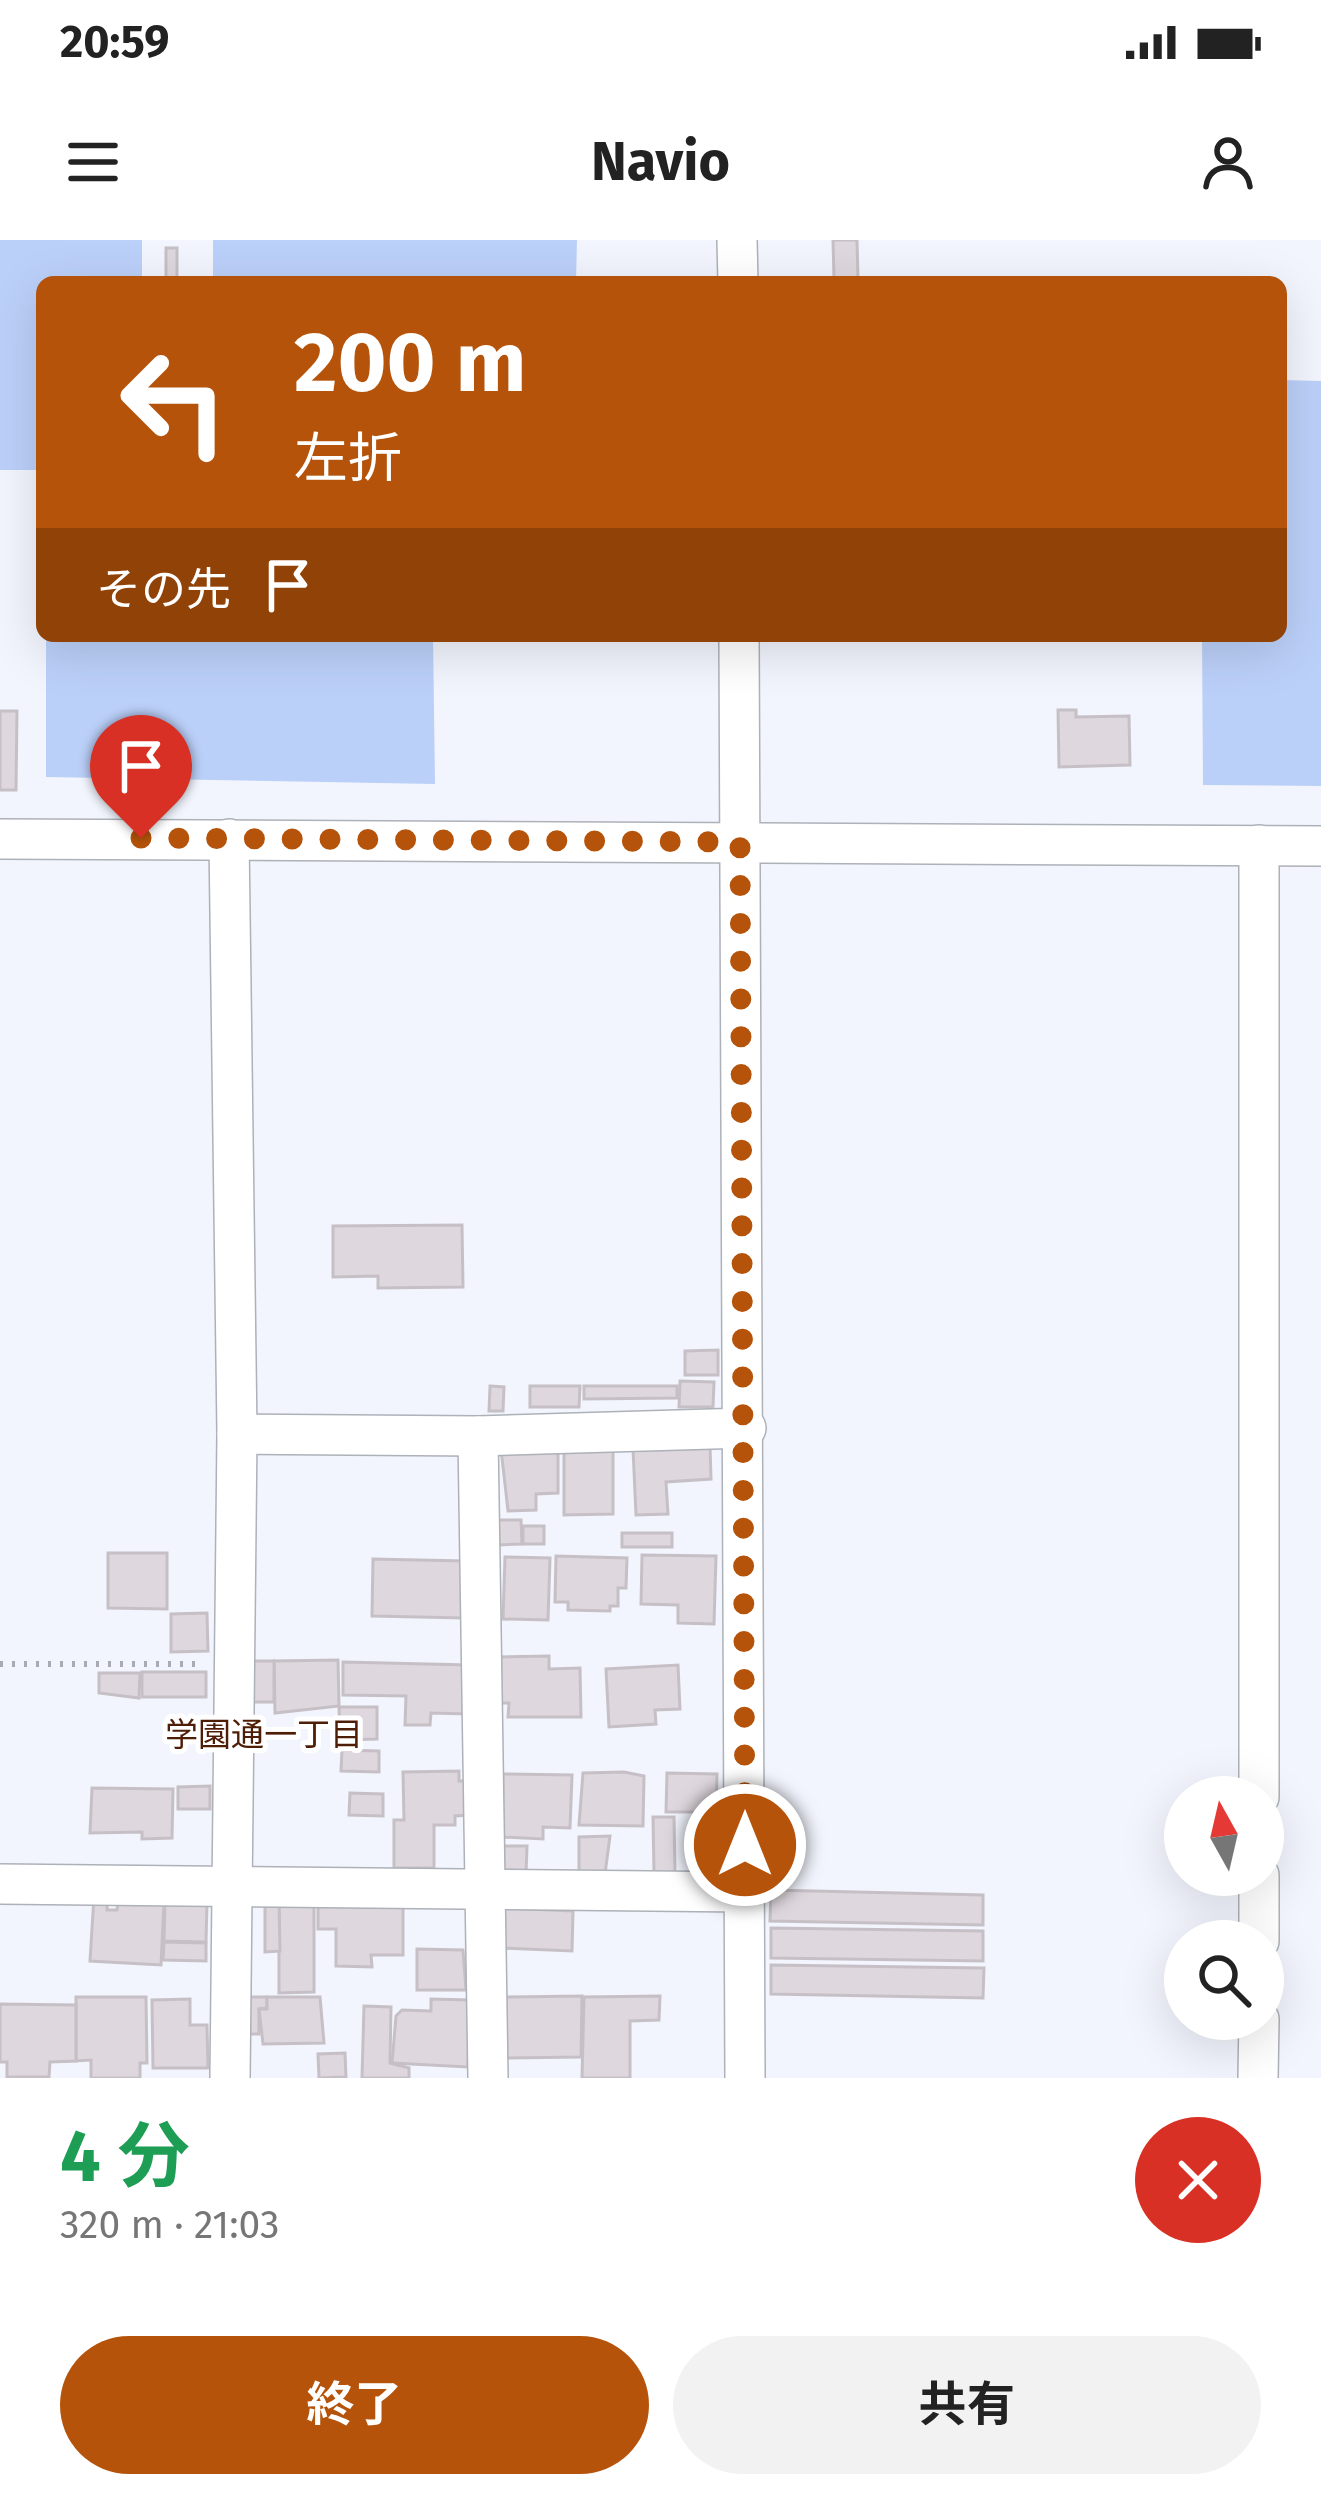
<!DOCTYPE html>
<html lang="ja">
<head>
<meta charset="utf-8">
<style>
  body { margin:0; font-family:"Fira Sans","Noto Sans JP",sans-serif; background:#f2f2f2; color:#222; height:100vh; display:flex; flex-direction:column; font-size:45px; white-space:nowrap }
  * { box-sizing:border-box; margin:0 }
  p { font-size:39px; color:#767676 }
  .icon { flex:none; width:66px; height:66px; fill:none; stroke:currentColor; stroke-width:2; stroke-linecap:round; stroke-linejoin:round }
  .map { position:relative; height:1838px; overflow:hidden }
  .side { display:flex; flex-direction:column; background:#fff; flex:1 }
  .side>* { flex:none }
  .top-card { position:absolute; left:36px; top:36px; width:1251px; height:366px; border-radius:18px; box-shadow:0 12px 48px #0002; background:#b45309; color:#fff; overflow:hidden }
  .needle { width:78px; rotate:352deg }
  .tools { position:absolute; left:1164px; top:1536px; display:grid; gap:24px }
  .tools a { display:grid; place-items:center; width:120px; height:120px; border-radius:50%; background:#fff; box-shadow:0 12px 48px #0002; font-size:60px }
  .pin { position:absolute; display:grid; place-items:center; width:102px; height:102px; color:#fff; margin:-123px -51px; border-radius:50% 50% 50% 0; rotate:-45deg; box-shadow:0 0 12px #0007 }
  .pin .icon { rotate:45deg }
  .me { position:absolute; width:132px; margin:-66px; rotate:0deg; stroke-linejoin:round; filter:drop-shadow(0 0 9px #0008) }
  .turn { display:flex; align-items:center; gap:42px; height:252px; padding:0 60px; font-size:54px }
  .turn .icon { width:156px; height:156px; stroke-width:2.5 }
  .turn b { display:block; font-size:84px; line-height:102px }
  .then { display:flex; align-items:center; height:114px; padding:0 60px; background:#0003; gap:24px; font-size:45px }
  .round { display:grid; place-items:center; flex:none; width:126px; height:126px; border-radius:63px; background:#f2f2f2 }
  .headline { display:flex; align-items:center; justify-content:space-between; height:204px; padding:0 60px }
  h1 { font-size:72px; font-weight:700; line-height:90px; color:#1e9e55 }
  .primary-button { display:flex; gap:24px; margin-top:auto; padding:24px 60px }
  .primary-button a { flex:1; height:138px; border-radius:72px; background:#b45309; color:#fff; font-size:48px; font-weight:700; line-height:138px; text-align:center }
  .primary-button a+a { background:#f2f2f2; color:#222 }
  .status { display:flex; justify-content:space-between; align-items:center; height:84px; padding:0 60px; background:#fff; direction:ltr }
  .status svg { height:33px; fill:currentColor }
  header { display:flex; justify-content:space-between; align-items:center; height:156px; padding:0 60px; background:#fff; font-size:54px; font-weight:700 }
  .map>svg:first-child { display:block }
</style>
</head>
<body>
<div class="status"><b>20:59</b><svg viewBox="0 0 49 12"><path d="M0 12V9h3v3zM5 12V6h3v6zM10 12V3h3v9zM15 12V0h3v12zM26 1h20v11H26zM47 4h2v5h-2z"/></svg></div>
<header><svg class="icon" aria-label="menu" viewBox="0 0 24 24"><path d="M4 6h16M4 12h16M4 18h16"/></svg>Navio<svg class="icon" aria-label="person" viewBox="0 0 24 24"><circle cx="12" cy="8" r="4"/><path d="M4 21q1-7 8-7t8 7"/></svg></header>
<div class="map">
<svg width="1321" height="1838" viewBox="0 0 1321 1838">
  <rect width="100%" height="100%" fill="#f2f5fd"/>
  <!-- green -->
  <g fill="#bbd0f9">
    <polygon points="0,0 142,0 142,42 42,42 42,230 0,230"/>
    <polygon points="213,0 577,0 576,42 213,42"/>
    <polygon points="1281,140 1321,141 1321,546 1203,545 1202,396 1281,396"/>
    <polygon points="46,396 433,396 435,544 46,537"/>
  </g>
  <!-- building -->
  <g fill="#ded7dd" stroke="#c6c0c6" stroke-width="3">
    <polygon points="833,0 857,0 858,39 834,39"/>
    <rect x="166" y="8" width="11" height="34"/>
    <polygon points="1058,470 1076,470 1076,477 1129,476 1130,525 1059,527"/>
    <polygon points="0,471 17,471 16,550 0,550"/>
    <polygon points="462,985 463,1047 378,1048 378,1036 333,1037 333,986"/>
    <polygon points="718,1110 718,1135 685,1135 685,1111"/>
    <polygon points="680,1141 714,1142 713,1167 679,1167"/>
    <polygon points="490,1146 504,1147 503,1171 489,1171"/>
    <polygon points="530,1146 580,1146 579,1167 530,1167"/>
    <polygon points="584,1146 677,1146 677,1158 584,1159"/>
    <polygon points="558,1199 558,1253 536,1254 536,1270 508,1271 501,1209"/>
    <polygon points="710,1205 711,1239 666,1242 668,1274 636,1275 633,1209"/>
    <polygon points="564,1206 613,1206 613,1274 564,1275"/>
    <polygon points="498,1280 521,1280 522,1304 498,1305"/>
    <rect x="523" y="1286" width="21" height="18"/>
    <rect x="622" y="1293" width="50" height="14"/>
    <polygon points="108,1313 167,1313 167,1369 108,1368"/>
    <polygon points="642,1315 716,1316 714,1384 678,1383 678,1365 641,1364"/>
    <polygon points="556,1316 627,1318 626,1348 618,1348 618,1366 610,1366 610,1371 568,1370 568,1362 555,1362"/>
    <polygon points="505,1317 550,1318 548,1380 503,1379"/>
    <polygon points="373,1319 465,1321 464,1378 372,1376"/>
    <polygon points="207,1373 208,1411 171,1412 171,1374"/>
    <polygon points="549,1416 549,1429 580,1428 581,1477 508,1477 509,1463 500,1463 499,1417"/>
    <polygon points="338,1420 339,1466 275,1473 274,1421"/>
    <rect x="252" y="1421" width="22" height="41"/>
    <polygon points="343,1422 469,1425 468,1474 431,1473 430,1485 405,1485 406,1456 343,1455"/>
    <polygon points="678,1425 680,1469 655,1470 656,1484 609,1487 606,1429"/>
    <rect x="142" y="1432" width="64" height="25"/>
    <polygon points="99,1433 140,1433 139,1458 99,1453"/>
    <polygon points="339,1467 377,1467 377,1499 340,1500"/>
    <polygon points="342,1510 379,1511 379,1532 341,1531"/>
    <polygon points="459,1531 459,1541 468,1541 469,1575 455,1576 455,1585 434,1585 434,1628 394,1628 394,1580 404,1580 403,1532"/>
    <polygon points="624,1532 644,1536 643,1586 579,1585 583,1533"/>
    <polygon points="667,1533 717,1534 716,1572 666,1572"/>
    <polygon points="503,1534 572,1535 570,1588 543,1587 543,1599 502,1597"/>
    <polygon points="210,1546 210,1569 178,1569 178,1547"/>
    <polygon points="92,1548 173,1549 172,1598 142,1599 142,1592 90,1593"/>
    <polygon points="350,1553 383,1554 383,1576 349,1575"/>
    <polygon points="653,1577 674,1577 675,1634 654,1634"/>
    <polygon points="610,1596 605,1634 579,1634 579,1597"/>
    <polygon points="498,1606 527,1606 526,1634 498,1634"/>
    <polygon points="771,1650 983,1655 983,1685 770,1681"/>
    <polygon points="279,1654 314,1654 314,1752 279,1753"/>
    <polygon points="94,1656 108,1657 107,1670 117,1670 118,1661 164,1663 161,1725 90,1721"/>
    <polygon points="265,1660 279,1660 280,1711 265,1712"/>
    <polygon points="165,1661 207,1662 206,1702 164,1701"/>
    <polygon points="318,1663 403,1664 403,1715 371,1715 372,1727 336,1726 336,1689 318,1689"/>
    <polygon points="502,1668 573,1671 572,1711 501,1708"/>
    <polygon points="771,1688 983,1691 983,1721 771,1718"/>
    <polygon points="164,1702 206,1703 206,1721 163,1720"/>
    <polygon points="417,1709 463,1710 466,1750 417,1750"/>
    <polygon points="771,1725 984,1728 983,1758 771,1754"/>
    <polygon points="582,1756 581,1817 502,1818 502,1757"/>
    <polygon points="660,1756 659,1780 630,1781 630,1838 582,1838 584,1757"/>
    <polygon points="76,1757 146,1757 147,1823 140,1823 140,1838 91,1838 91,1820 76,1821"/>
    <polygon points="246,1757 267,1757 267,1768 259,1769 259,1794 246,1794"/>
    <polygon points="267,1757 320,1757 324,1803 263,1804 259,1769 267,1769"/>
    <polygon points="190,1759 190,1785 207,1785 208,1828 153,1828 152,1760"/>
    <polygon points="431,1759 470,1760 468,1827 392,1823 396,1776 402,1770 431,1771"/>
    <polygon points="0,1764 76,1765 76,1821 50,1822 49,1837 7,1837 7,1822 0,1822"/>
    <polygon points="364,1766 391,1767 390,1823 409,1828 409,1838 362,1838"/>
    <polygon points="345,1813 346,1837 319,1838 318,1814"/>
  </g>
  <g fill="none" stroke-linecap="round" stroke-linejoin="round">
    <defs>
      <g id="minor">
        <polyline points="737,0 738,42"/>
        <polyline points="739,396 745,1838"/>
        <polyline points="0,599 1321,606"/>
        <polyline points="229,599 237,1194 230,1838"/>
        <polyline points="237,1194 478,1196 746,1188"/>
        <polyline points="478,1196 488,1838"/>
        <polyline points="1259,1557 1259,605"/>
        <polyline points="0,1644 745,1652"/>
        <polyline points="1259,1701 1259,1635"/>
        <polyline points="1258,1838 1259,1779"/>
      </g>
    </defs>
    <!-- minor casing -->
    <use href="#minor" stroke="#adb1b8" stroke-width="42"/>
    <!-- path -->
    <polyline stroke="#a8abb1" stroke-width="6" stroke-dasharray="3 9" stroke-linecap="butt" points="0,1424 200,1424"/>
    <!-- minor -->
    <use href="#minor" stroke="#fff" stroke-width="39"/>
  </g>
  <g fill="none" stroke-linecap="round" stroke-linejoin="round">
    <!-- route -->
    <polyline stroke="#b45309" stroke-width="21" stroke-dasharray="0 37.8" points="141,598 740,602 745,1605"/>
  </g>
  <g text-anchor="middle" stroke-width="10" stroke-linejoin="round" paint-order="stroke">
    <!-- neighbourhood labels -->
    <g font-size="33" fill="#4e1d06" stroke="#fff">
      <text x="264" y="1506">学園通一丁目</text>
    </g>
  </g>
</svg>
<div class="tools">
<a><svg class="needle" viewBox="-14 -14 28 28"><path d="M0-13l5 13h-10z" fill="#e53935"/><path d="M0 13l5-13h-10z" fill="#767676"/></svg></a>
<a><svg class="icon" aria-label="search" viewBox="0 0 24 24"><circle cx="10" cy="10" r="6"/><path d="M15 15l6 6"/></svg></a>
</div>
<div class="pin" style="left:141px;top:598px;background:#d93025"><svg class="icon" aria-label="arrive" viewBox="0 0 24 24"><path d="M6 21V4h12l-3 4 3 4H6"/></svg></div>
<svg class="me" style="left:745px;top:1605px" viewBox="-20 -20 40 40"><circle r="17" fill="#b45309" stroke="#fff" stroke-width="3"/><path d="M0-11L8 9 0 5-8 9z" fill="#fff"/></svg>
<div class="top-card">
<div class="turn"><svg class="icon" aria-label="left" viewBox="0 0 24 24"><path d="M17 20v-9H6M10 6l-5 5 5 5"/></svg><div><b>200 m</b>左折</div></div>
<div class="then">その先<svg class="icon" aria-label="arrive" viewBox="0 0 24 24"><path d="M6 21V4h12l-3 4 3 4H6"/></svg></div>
</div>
</div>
<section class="side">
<div class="headline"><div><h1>4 分</h1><p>320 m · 21:03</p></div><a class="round" style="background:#d93025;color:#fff"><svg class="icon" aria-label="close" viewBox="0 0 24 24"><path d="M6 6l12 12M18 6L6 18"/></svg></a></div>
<div class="primary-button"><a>終了</a><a>共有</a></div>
</section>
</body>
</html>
